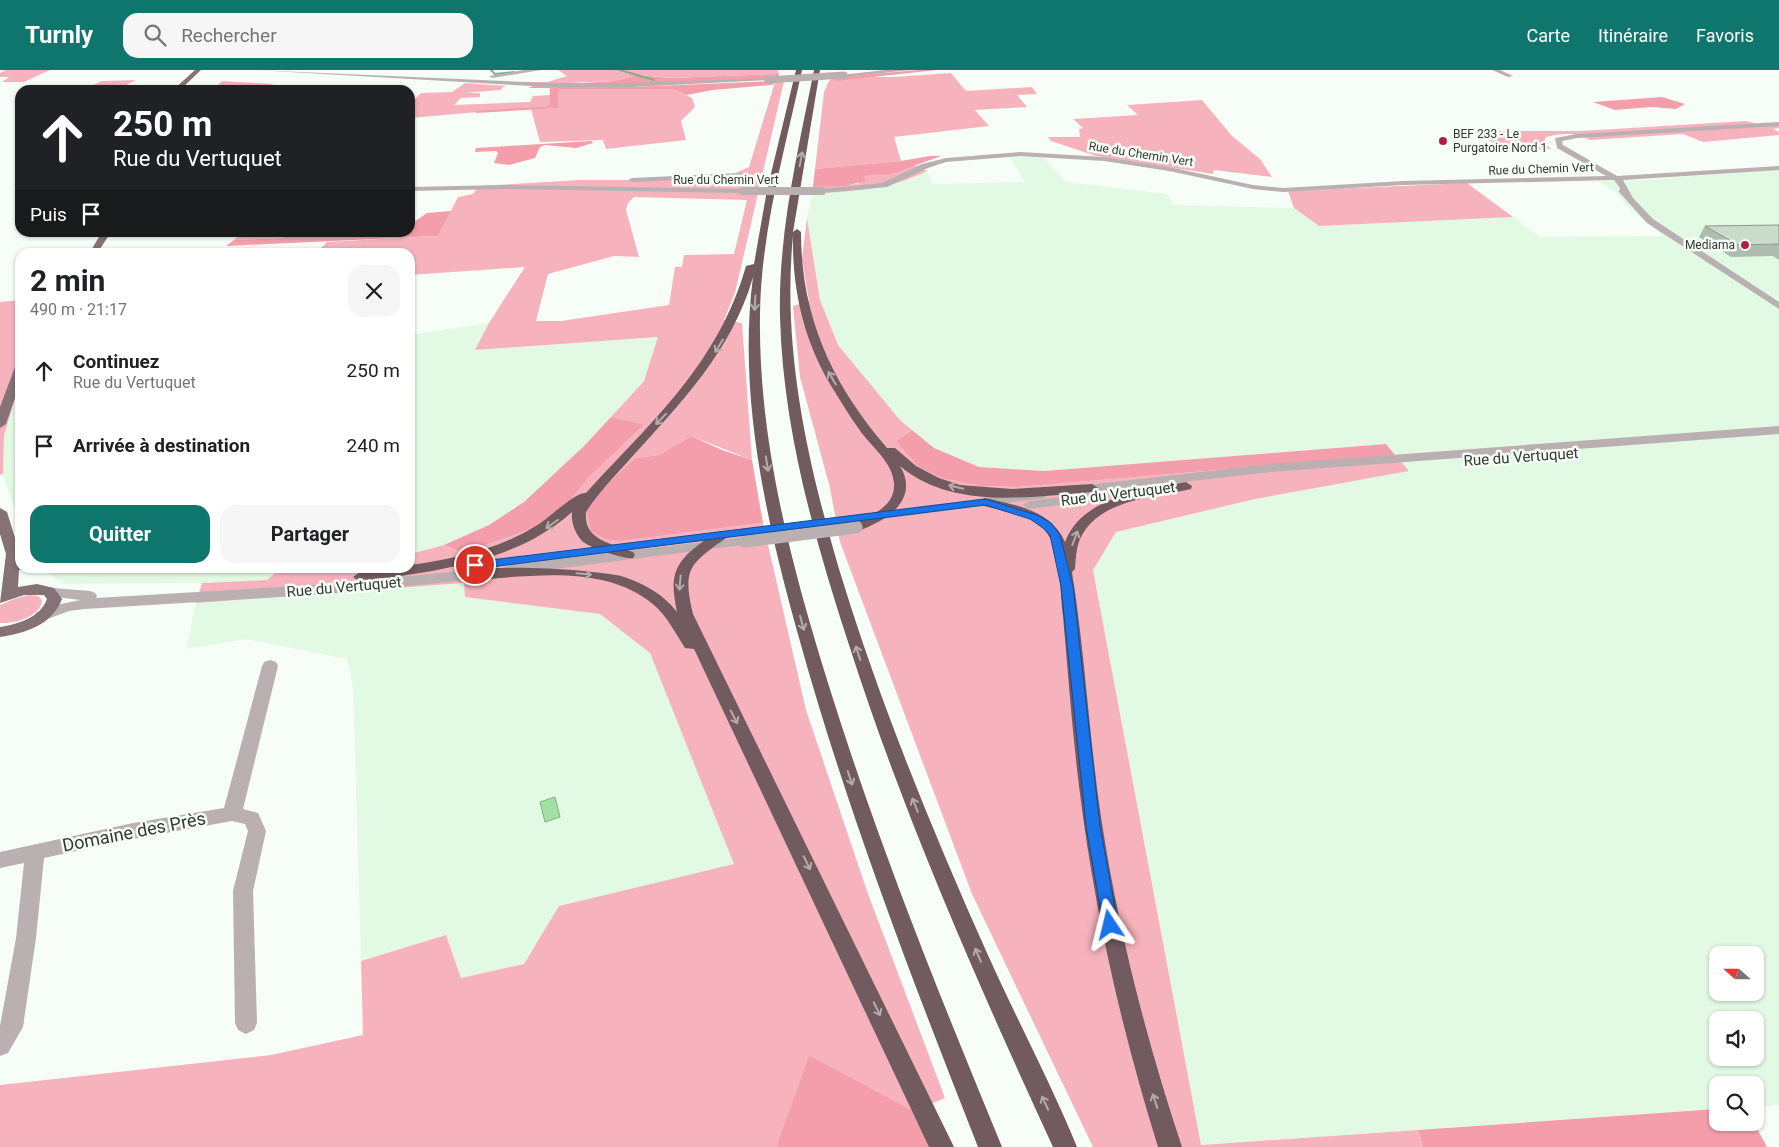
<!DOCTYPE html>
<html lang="fr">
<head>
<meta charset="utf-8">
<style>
  body { margin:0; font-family:Roboto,sans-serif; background:#f6f6f6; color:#202124; height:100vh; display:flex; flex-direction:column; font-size:19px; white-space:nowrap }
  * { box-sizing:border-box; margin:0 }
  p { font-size:16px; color:#757577 }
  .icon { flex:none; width:28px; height:28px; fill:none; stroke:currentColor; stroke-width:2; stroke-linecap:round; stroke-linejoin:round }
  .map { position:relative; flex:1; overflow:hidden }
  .sheet { position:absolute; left:15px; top:178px; width:400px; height:325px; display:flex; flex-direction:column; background:#fff; border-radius:15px; box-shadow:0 1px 4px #0004 }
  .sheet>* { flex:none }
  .banner { position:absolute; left:15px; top:15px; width:400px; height:152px; border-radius:15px; box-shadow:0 1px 4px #0004; background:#202124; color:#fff; overflow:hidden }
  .needle { width:32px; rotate:291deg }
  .controls { position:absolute; left:1709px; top:876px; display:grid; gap:10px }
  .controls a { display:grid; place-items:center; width:55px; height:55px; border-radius:10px; background:#fff; box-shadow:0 1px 4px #0004; font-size:25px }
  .pin { position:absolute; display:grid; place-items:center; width:42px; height:42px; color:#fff; margin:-21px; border:2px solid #fff; border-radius:50%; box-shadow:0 1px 5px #0007 }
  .me { position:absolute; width:55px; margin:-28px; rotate:350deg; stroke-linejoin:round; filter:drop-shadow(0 0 4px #0008) }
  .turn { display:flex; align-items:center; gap:18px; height:105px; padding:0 15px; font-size:22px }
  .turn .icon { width:65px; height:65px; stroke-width:2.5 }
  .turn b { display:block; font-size:35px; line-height:42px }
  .then { display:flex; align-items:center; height:48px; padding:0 15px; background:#0003; gap:10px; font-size:19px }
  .round { display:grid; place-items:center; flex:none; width:52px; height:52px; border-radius:15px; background:#f6f6f6 }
  .summary { display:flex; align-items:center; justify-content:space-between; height:85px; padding:0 15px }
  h1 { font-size:30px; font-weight:700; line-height:38px }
  .button { display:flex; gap:10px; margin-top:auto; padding:10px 15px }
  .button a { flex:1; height:58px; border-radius:15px; background:#0f766e; color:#fff; font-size:20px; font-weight:700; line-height:58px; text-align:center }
  .button a+a { background:#f6f6f6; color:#202124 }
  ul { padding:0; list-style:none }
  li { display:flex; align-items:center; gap:15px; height:75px; padding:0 15px }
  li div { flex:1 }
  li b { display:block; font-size:19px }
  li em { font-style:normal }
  header { display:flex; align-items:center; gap:30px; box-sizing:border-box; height:70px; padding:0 25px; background:#0f766e; color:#fff }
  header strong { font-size:24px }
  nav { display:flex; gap:28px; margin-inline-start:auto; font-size:18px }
  .search { width:350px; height:45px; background:#f6f6f6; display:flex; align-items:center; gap:12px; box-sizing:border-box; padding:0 18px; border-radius:15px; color:#757577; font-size:19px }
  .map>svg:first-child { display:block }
</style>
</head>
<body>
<header>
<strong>Turnly</strong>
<div class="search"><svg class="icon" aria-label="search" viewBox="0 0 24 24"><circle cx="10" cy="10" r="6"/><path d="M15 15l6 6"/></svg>Rechercher</div>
<nav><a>Carte</a><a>Itinéraire</a><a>Favoris</a></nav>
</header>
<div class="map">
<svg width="1779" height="1077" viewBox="0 0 1779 1077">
  <rect width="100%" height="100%" fill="#f7fef7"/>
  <!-- built -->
  <g fill="#e2f9e3" fill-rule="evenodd">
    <path d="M1041,85L1066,112L1167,124L1173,135L1294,138L1319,156L1513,147L1540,167L1663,166L1627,136L1617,123L1598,111L1646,110L1779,99V1035L1755,1037V1015H1718L1717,1039L1201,1075L1093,500L1115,462L1255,429L1408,401L1386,374L1044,401L979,397L934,378L900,350L838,275L820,230L807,148L813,123L886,116L909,110L927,101L933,114L1025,112L1009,86ZM1718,885H1755V922H1718ZM1718,950H1755V988H1718Z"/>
    <polygon points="489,253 476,280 659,267 644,311 584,376 524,432 489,455 444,475 410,484 410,265"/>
    <polygon points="20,314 20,454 3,404 4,365"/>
    <polygon points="41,498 281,498 267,510 202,513 63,514"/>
    <polygon points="465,513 465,527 600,544 650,583 735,794 559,836 524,894 461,908 446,865 361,891 353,617 347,589 246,569 186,579 196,533"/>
  </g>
  <!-- green -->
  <g fill="#f7b3bd" fill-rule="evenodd">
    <polygon points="6,0 50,0 24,12 2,12 9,7 0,7 0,3"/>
    <polygon points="558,0 778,0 779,4 669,8 639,5 613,11 568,13 610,15 496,12 547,12 567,6"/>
    <polygon points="951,3 966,21 1032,17 1037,24 1017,25 1027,37 975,40 989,56 894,67 901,91 815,99 824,22 829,11 834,7 894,7"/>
    <polygon points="136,10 117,20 82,20 102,11"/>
    <polygon points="222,11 273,14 263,20 213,20"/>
    <path d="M784,11L735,223L724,250L742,253L752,390L691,366L659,385L636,388L621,471L763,453L806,640L867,821L945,1028L914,1041L809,985L776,1077H0V1015L271,985L363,965L361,891L446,865L461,908L524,894L559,836L734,794L650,583L600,544L465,527L464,513L196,533L202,513L267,510L281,498H410V484L444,475L459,481L483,476L531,459L569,432L589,407L643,356L611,347L644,311L658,267L475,280L489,253L525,197L410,205V182H317L327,172L438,166L458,127L473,124L479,116L580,110H684L686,108L733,104L749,97L775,12ZM634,127L747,130L734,184L684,185L682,197H675L669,235L561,251H536L548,204L614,186L639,187L626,140L628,133Z"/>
    <polygon points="465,13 507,16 503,17 501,20 465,23 480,23 480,27 461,28 454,35 530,32 533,26 550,25 549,36 410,48 410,34 421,23 452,22"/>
    <polygon points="558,19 673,19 692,28 695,37 681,51 686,70 606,79 603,70 540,72 531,39 558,38"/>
    <polygon points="1202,30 1232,66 1260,89 1272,107 1214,100 1213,104 1096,86 1051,71 1048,67 1080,67 1079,59 1083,58 1073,49 1138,45 1127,35"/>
    <path d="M1746,51L1758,54L1779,53V58L1773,59L1779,62V65L1703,72L1683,64L1590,70C1575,62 1563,63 1546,67L1544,72L1551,79L1507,80L1472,61H1580Z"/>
    <path d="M914,95L927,101C891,119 853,122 813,123V117L858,114L863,106L889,105Z"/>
    <polygon points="1467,113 1513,147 1319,156 1294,138 1288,121"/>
    <polygon points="807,148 820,230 838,275 900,350 912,360 896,371 983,416 1018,417 1395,385 1409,401 1255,429 1116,462 1093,500 1201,1075 1418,1060 1423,1077 1093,1077 972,824 840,472 830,418 800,307 793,236 809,231 802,189"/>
    <polygon points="242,163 296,163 282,168 234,170"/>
    <polygon points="20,230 20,314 4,365 3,404 0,405 0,232"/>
    <path d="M29,525L38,526L42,530C41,547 14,554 0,553V535L14,529Z"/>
  </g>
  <!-- forest -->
  <g fill="#f49dab">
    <polygon points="919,0 937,0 835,11 834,7"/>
    <polygon points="779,4 778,8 678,13 567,14 613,11 639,5 669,8"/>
    <polygon points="773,11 774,14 771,15 713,20 686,25 673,19 558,19 558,38 476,43 476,41 549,36 550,18 528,18 533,16 631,17"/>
    <polygon points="1662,27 1685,34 1676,39 1651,37 1615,40 1593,32"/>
    <polygon points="592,71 593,73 576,78 545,75 540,77 535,88 509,95 494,93 498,83 496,81 475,82 476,78"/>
    <polygon points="930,86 941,86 889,105 864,106 866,111 844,116 813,117 815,99 901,91"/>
    <polygon points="451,141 438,166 226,176 234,170 282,168 296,163 364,162 366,164 410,162 410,155 427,143"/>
    <polygon points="611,347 644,355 589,407 569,432 554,445 531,459 483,476 459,481 444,475 489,455 524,432 584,376"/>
    <polygon points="912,360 934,378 979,397 1044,401 1386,374 1395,385 1018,417 983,416 943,408 919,397 896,371"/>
    <polygon points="691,366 722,380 752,390 763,453 621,471 606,469 591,461 586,438 604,417 636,388 659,385"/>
    <polygon points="809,985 914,1041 930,1077 776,1077"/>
    <polygon points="1717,1039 1718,1052 1754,1053 1767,1077 1423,1077 1418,1060"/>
  </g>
  <!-- water -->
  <polygon fill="#a1e1a5" stroke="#80af83" points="555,727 560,747 545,752 540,732"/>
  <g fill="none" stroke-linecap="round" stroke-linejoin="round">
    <!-- stream -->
    <g stroke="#80af83" stroke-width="2">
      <polyline points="491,0 495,4 514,2"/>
      <polyline points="620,0 654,10"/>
    </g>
    <!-- minor -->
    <g fill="#bbb0b1" fill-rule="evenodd">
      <polygon points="253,0 549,13 632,13 768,8 771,10 632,17 549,17"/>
      <polygon points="524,0 541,0 492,8 489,6"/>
      <polygon points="885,0 911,0 844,7 841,5"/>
      <polygon points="1492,0 1500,0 1513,6 1508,7"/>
      <polygon points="1779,52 1779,56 1577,68 1562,71 1563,75 1617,106 1779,96 1779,100 1623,110 1633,128 1653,149 1779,232 1779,239 1647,153 1619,122 1620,118 1614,110 1403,115 1283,122 1253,119 1169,101 1104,91 1020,86 946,92 928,98 887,117 822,123 818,121 822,119 882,113 922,94 946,88 1020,82 1104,87 1169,97 1253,115 1283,118 1403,111 1606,106 1557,78 1555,68 1577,64"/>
      <polygon points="739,103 742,103 742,107 632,112 628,110 632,108"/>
      <polygon points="503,115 743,119 747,121 743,123 503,119 410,121 410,117"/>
      <polygon points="1779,356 1779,364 1271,402 1078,424 1071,420 1078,416 1271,394"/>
      <polygon points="1040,421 1045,422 1047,425 1045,428 853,453 846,449 853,445"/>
      <polygon points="1093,423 1098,424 1100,427 1098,430 1029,439 1022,435 1029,431"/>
      <polygon points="745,467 752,471 750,474 508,505 501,500 508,495"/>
      <polygon points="521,485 528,489 526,492 473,500 483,501 485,504 478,509 329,524 85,539 69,541 42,551 34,546 37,542 61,534 80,530 48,526 46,523 53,518 90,521 95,523 97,526 96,528 329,514 461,501 455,497 457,494"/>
      <polygon points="270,590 276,592 278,596 243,739 258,743 266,761 253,821 257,953 254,960 246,964 238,960 235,953 233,821 248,761 245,754 232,751 133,769 44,788 36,868 23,957 8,983 0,986 0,956 16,868 24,793 0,798 0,782 133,753 224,738 262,596 264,592"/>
    </g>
    <!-- major -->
    <g fill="#857274" fill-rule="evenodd">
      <polygon points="195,0 201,0 180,20 173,20"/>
      <polygon points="102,162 111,162 98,182 90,182"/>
      <polygon points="20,294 20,313 6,354 0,358 0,337 15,297"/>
      <path d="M0,438L7,442L20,484V498H26L19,500L18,517L37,514L54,518L62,529C52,555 26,563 0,567V557C18,554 40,548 47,529L44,525H24L0,533L6,484L0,464Z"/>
    </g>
    <!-- highway -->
    <g fill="#715b5e" fill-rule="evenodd">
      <path d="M796,0H802C785,80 761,161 760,244C758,370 791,494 828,613C877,771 939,924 1002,1077H978C913,912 849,746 801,575C768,458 737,329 753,207C732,281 680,334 630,389C615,406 598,423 586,442C583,470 611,473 633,482L635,485L633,488C625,490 588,477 582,471C575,463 571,453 572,442C514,494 433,501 360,512L353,507L360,502L410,498V495C455,489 500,479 539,454C549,448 576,421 586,423C653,350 718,294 746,196L754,194L767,120Z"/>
      <path d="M814,0H820L793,162L797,159L801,162C801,247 832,314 887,378H895L916,396L939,408L960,415L1012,419L1092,414L1098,418L1092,422C1031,427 951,440 900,396C916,422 898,443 874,454C866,458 859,462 851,460L849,457L851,454C868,447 894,438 894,416C895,395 873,378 861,362C850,347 840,330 830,314C803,268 792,218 793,165C782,279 807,390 839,499C879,630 931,758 987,883C1016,948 1050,1011 1077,1077H1053C978,914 905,749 850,578C815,471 783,360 780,247C778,163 798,81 814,0Z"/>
      <path d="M1186,412L1192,416L1191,419C1156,427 1102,429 1082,465C1076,475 1076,488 1075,499L1072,502C1085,583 1089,666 1101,747C1118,859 1146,969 1182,1077H1158C1121,958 1094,839 1079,716C1072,659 1068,603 1063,546C1060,522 1061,491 1050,468C1038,444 1003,441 980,435L978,432L985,428C1016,435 1051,440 1065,472C1082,426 1145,420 1186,412Z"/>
      <path d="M721,461L726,462L728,465L726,468C690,494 682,498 693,544L954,1077H929L694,579L685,578C676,564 667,546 654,535C604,492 524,507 465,511L458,506C468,491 603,500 624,507C645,514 663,524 677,542C670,509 672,494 701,473C707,468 713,463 721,461Z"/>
    </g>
    <!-- minor-bridge-far2 -->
    <polyline stroke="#bbb0b1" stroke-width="7" points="768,10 844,5"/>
    <!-- minor-bridge-far1 -->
    <polyline stroke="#bbb0b1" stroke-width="8" points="743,121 822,121"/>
    <!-- minor-bridge -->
    <polyline stroke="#bbb0b1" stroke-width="13" points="745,471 856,457"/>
  </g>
  <!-- wall -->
  <polygon fill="#adbcae" points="1779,155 1779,190 1773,186 1731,187 1699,167 1705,156"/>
  <!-- building -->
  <polygon fill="#c9dbca" stroke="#8d998d" points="1779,155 1779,174 1738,175 1705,156"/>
  <!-- one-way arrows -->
  <defs><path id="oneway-shaft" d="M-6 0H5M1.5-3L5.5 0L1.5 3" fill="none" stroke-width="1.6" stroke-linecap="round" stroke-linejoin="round" transform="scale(1.25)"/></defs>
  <g stroke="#b4acaa">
    <use href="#oneway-shaft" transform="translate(801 89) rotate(-79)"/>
    <use href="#oneway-shaft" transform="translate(755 233) rotate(93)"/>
    <use href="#oneway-shaft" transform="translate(719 276) rotate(121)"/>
    <use href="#oneway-shaft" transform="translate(832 308) rotate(-120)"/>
    <use href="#oneway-shaft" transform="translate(661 349) rotate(134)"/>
    <use href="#oneway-shaft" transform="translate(767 394) rotate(81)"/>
    <use href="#oneway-shaft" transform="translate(956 417) rotate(-167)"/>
    <use href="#oneway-shaft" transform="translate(552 454) rotate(145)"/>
    <use href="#oneway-shaft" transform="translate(1075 468) rotate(-69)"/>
    <use href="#oneway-shaft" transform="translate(584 504) rotate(5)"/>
    <use href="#oneway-shaft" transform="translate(680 513) rotate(95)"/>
    <use href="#oneway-shaft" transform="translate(802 553) rotate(75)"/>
    <use href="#oneway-shaft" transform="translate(858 583) rotate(-108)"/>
    <use href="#oneway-shaft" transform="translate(734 647) rotate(63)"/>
    <use href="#oneway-shaft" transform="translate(850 708) rotate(72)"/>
    <use href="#oneway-shaft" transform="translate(915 735) rotate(-112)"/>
    <use href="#oneway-shaft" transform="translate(807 793) rotate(64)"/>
    <use href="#oneway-shaft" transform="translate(978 885) rotate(-113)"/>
    <use href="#oneway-shaft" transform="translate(877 939) rotate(64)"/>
    <use href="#oneway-shaft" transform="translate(1155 1031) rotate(-108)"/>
    <use href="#oneway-shaft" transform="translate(1045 1033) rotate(-115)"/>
  </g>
  <!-- route -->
  <polygon fill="#1a73e8" stroke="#114b97" points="985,429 1037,445 1051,453 1060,465 1073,516 1100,756 1118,855 1116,860 1110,862 1105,860 1103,855 1086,756 1061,516 1050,465 1043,458 1030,449 985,435 475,499 469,495 475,492"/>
  <!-- markers -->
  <g fill="#af1d4b" stroke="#f7fef7" stroke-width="2">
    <circle cx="1443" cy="71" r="5"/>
    <circle cx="1745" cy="175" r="5"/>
  </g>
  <g text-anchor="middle" stroke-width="5" stroke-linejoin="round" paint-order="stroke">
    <!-- far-poi labels -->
    <g font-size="12" fill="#323933" stroke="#f7fef7" text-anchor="start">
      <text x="1453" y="68">BEF 233 - Le<tspan x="1453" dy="14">Purgatoire Nord 1</tspan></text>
      <text x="1735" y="179" text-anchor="end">Mediama</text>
    </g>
    <!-- far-street labels -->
    <g font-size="12" fill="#323933" stroke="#f7fef7">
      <text transform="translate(1141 84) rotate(9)" y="4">Rue du Chemin Vert</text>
      <text transform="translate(1541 99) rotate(-2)" y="4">Rue du Chemin Vert</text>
      <text x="726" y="114">Rue du Chemin Vert</text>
    </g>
    <!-- street labels -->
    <g font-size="15" fill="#323933" stroke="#f7fef7">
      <text transform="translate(1521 387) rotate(-4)" y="5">Rue du Vertuquet</text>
      <text transform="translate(1118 424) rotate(-7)" y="5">Rue du Vertuquet</text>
      <text transform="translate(344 517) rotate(-5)" y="5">Rue du Vertuquet</text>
    </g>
    <!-- near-street labels -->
    <g font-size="18" fill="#323933" stroke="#f7fef7">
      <text transform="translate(134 762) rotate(-11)" y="6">Domaine des Près</text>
    </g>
  </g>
</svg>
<div class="controls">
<a><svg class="needle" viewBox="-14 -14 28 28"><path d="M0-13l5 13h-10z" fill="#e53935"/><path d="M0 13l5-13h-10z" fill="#757577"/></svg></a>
<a><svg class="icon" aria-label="sound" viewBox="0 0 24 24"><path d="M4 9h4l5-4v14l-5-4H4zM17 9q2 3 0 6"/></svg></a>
<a><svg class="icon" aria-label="search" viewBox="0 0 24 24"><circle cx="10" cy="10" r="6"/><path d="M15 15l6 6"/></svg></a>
</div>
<div class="pin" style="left:475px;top:495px;background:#d93025"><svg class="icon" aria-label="arrive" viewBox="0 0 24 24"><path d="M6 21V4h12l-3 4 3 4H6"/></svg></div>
<svg class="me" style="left:1110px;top:855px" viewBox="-20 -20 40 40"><path d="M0-17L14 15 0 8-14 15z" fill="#1a73e8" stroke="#fff" stroke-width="4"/></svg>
<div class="banner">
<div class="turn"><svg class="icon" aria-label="ahead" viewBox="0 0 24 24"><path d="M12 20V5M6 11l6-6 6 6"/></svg><div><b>250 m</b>Rue du Vertuquet</div></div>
<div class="then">Puis<svg class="icon" aria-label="arrive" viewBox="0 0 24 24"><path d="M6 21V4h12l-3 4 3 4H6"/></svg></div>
</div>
<section class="sheet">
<div class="summary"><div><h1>2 min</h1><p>490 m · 21:17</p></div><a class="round"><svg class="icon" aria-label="close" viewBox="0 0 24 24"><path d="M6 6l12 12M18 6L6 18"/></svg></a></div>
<ul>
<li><svg class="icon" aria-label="ahead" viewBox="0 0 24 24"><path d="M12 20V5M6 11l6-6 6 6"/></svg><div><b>Continuez</b><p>Rue du Vertuquet</p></div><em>250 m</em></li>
<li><svg class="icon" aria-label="arrive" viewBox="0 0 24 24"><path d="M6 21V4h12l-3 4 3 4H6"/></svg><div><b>Arrivée à destination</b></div><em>240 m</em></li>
</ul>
<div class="button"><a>Quitter</a><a>Partager</a></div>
</section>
</div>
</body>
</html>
